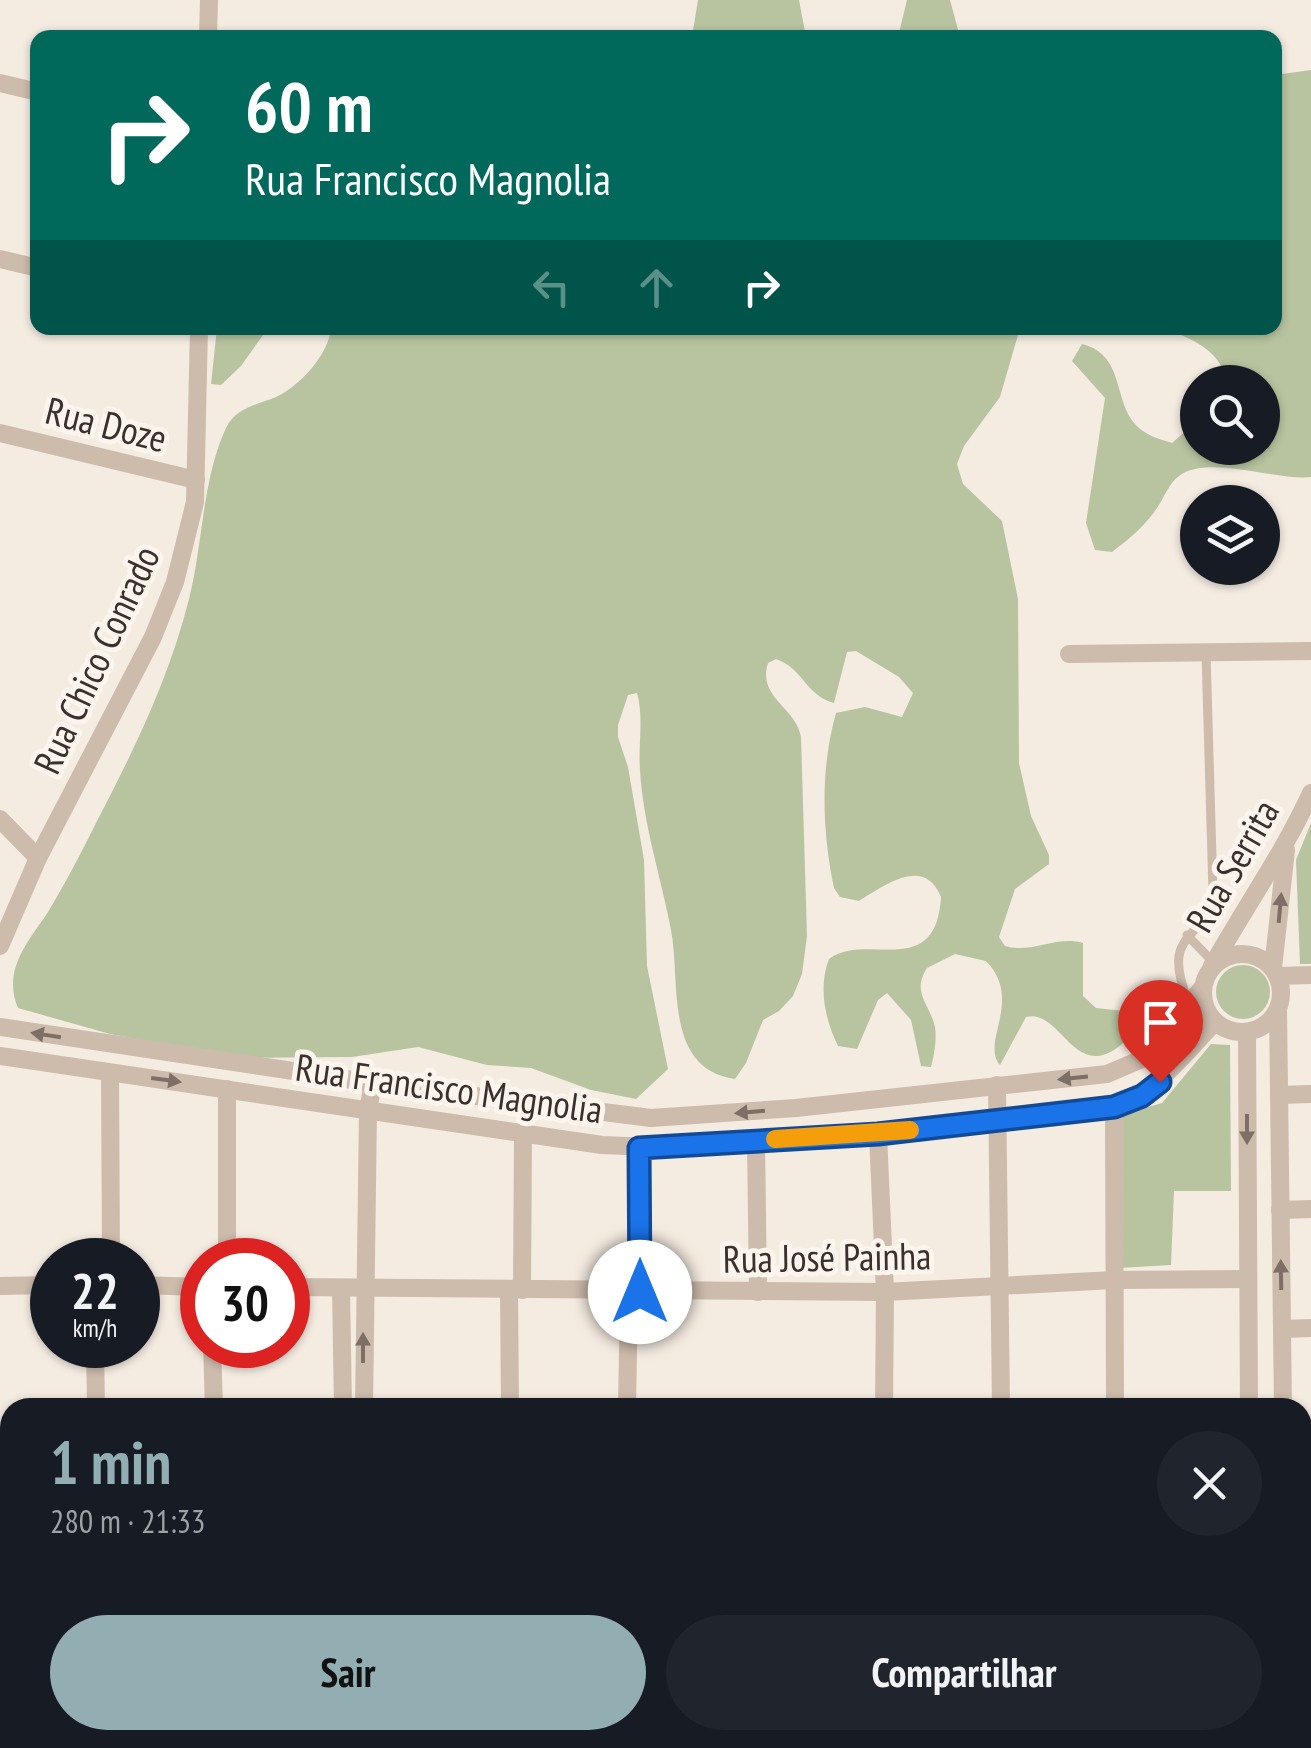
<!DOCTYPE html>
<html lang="pt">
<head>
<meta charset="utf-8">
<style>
  body { margin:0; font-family:"PT Sans Narrow",sans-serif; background:#20242c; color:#f1f3f6; height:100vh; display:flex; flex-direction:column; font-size:38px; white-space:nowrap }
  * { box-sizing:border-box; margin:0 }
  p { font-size:32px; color:#9ea1a6 }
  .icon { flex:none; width:55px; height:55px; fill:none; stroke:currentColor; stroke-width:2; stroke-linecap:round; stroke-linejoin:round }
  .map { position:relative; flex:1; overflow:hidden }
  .panel { position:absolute; left:0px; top:1398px; width:1312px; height:352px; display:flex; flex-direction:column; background:#171b24; border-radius:30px 30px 0 0; box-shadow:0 2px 8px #0004 }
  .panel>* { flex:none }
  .top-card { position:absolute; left:30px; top:30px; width:1252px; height:305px; border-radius:20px; box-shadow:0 2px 8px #0004; background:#00695c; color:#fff; overflow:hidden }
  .tools { position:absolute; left:1180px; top:365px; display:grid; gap:20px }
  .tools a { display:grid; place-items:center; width:100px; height:100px; border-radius:50%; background:#171b24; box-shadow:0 2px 8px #0004; font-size:50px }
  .speed { position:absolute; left:30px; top:1238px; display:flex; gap:20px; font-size:50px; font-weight:700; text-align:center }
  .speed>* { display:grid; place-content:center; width:130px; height:130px; border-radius:50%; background:#171b24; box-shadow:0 2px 8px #0004; line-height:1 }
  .speed small { font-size:25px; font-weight:400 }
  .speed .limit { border:15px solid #d22; background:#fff; color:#111 }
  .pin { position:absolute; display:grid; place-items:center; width:85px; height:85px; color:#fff; margin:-102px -42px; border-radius:50% 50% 50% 0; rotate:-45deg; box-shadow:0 0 10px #0007 }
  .pin .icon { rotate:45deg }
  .me { position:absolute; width:110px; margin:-55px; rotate:0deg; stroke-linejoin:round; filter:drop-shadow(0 0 8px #0008) }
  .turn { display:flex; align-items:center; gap:35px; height:210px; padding:0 50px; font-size:45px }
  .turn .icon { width:130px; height:130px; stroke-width:2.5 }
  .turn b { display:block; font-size:70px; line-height:85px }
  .lanes { display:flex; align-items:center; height:95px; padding:0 50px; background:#0003; justify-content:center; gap:50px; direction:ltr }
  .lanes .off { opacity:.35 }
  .round { display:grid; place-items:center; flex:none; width:105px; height:105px; border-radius:52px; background:#20242c }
  .headline { display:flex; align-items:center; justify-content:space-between; height:170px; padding:0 50px }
  h1 { font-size:60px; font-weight:700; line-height:75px; color:#92aeb2 }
  .primary-button { display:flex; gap:20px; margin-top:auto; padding:20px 50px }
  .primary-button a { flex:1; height:115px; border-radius:60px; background:#92aeb2; color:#111; font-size:40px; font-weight:700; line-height:115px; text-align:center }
  .primary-button a+a { background:#20242c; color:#f1f3f6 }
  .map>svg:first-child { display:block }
</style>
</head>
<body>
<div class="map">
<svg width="1311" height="1748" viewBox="0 0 1311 1748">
  <rect width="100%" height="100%" fill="#f4ebe1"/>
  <!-- green -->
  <g fill="#b8c4a0">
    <polygon points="698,0 799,0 806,37 692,37"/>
    <polygon points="907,0 950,0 960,37 898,37"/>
    <path d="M1311,70V477C1276,481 1208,454 1179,476C1169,483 1164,498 1157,508C1146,525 1128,540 1112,552L1095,550L1086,523L1105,398L1072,361L1082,344C1129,356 1110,408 1143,431C1151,437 1163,440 1172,443L1197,421L1198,448H1262V382H1221L1225,375C1216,347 1187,337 1163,328H1275V75Z"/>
    <polygon points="217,328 268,328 241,366 221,385 211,384"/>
    <path d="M331,328H1020L1000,397L964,446L957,464L963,484L1002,521L1018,599L1019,763L1031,816L1049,855V864L1015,889L999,937L1005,946C1032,954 1057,935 1083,943V996L1096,1008L1143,1013V1022C1134,1031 1125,1043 1114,1050C1072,1076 1060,1009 1026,1017L1000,1065C980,1042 1024,1000 986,961L955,954L927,968C911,993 930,1004 935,1027C937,1039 934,1056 931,1067L921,1066L911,1020L887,993L878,1000L857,1049L838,1046C825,1020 818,987 829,959C866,931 936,982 941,897C924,855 884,886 859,901L840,897L834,888C822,830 820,770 836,713L865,707L902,717L913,693L899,677L856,651L847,652L834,703C805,695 803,668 776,659L768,663C757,698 796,707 801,737L807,936L802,974L793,996L779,1011L763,1020L746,1063L735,1079C663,1069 681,981 671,930C661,877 643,824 640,770C638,745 644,717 637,693L628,695L618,725V737L628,767L644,860L647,966L668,1069L636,1099L591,1090L531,1068L487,1065L418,1047L352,1057L239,1058L110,1034L18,1008C2,970 28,942 48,912C65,884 81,853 95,825C133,752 169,679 189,599C203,544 202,480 226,428C236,407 257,405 276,397C300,386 329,354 331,328Z"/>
    <polygon points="1311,823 1311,964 1300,964 1296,860"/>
    <circle cx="1243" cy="992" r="27"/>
    <polygon points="1211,1044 1230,1045 1231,1191 1174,1191 1171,1265 1119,1268 1121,1115 1162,1103"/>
  </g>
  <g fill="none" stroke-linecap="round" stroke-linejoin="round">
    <!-- lane -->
    <g stroke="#cdbbac" stroke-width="9">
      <polyline points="1187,935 1214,963"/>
      <path d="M1188,1001C1160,930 1202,946 1213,892L1206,653"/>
    </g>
    <!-- street -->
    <g stroke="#cdbbac" stroke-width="18">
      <polyline points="208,38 209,0"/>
      <polyline points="0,83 38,92"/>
      <polyline points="0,259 38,268"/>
      <polyline points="0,433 196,480"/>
      <polyline points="1069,654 1311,651"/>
      <polyline points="0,819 38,858"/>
      <polyline points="0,946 38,858 153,637 175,582 195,502 199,328"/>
      <circle cx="1242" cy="993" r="39"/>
      <path d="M1212,966C1245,907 1283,854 1311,793"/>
      <polyline points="1273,968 1286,850"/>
      <polyline points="1278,976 1311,975"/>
      <polyline points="1278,1009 1283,1408"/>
      <polyline points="0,1027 373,1083 651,1118 796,1108 1107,1074 1142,1059 1203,987"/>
      <polyline points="1247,1032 1249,1408"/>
      <path d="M0,1056L602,1145L674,1148L878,1134L1114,1107C1158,1090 1183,1055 1215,1022"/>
      <polyline points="110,1073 111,1260"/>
      <polyline points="997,1085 1001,1408"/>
      <polyline points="227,1089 227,1260"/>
      <polyline points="1279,1095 1311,1094"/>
      <polyline points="1114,1107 1115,1408"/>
      <polyline points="878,1134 885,1292 884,1408"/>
      <polyline points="756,1140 758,1292"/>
      <polyline points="639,1148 640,1292"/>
      <polyline points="1280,1210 1311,1209"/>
      <polyline points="138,1285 202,1287"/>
      <polyline points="0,1286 52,1285"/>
      <polyline points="288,1287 885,1292 1114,1280 1248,1279"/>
      <polyline points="341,1288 343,1408"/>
      <polyline points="522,1290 523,1133"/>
      <polyline points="509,1291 510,1408"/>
      <polyline points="1282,1329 1311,1328"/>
      <polyline points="95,1345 96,1408"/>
      <polyline points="212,1345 214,1408"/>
      <polyline points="364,1408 368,1111 373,1083"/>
      <polyline points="627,1408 629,1292"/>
      <polyline points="1302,1446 1311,1445"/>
      <polyline points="1302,1565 1311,1564"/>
      <polyline points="0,1593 10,1593"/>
      <polyline points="1302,1679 1311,1679"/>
      <polyline points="0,1736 10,1736"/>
      <polyline points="351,1740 351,1748"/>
      <polyline points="369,1740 369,1748"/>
      <polyline points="548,1740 548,1748"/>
      <polyline points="710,1740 710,1748"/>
      <polyline points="881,1740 881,1748"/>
      <polyline points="1002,1740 1002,1748"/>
      <polyline points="1118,1740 1118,1748"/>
      <polyline points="1253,1740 1253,1748"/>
      <polyline points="1284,1748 1284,1740"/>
    </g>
  </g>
  <!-- one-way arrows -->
  <defs><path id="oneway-solid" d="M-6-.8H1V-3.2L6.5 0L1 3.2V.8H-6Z" transform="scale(2.5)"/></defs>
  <g fill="#7d6f65">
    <use href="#oneway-solid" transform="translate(1280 908) rotate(-85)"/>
    <use href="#oneway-solid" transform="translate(46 1035) rotate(-171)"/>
    <use href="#oneway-solid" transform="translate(1073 1078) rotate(174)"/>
    <use href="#oneway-solid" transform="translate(166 1080) rotate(8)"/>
    <use href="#oneway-solid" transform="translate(750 1112) rotate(175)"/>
    <use href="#oneway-solid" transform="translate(1247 1129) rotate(90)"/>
    <use href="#oneway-solid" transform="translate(1281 1275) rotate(-91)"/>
    <use href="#oneway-solid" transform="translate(363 1348) rotate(-90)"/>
  </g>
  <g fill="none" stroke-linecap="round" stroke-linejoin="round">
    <defs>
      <polyline id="route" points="640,1292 639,1148 878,1134 1114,1107 1142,1096 1160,1082"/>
    </defs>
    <!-- route casing -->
    <use href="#route" stroke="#114b97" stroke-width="25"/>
    <!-- route -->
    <use href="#route" stroke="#1a73e8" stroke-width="18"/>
    <!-- slow -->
    <polyline stroke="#f59e0b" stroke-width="18" points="775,1139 910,1130"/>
  </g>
  <g text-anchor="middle" stroke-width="10" stroke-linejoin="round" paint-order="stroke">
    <!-- street labels -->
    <g font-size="38" fill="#3b302b" stroke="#fbf5ee">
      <text transform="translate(106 425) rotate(14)" y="13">Rua Doze</text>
      <text transform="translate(97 660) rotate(-65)" y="13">Rua Chico Conrado</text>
      <text transform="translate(1233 866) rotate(-60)" y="13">Rua Serrita</text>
      <text transform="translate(449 1089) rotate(8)" y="13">Rua Francisco Magnolia</text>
      <text transform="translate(827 1258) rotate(-1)" y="13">Rua José Painha</text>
    </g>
  </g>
</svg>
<div class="tools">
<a><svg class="icon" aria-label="search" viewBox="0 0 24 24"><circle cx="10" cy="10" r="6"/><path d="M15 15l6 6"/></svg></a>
<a><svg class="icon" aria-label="layers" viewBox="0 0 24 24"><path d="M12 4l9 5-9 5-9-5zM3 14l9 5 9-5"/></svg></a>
</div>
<div class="speed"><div>22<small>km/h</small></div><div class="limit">30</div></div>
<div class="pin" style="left:1160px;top:1082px;background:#d93025"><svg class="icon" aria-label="arrive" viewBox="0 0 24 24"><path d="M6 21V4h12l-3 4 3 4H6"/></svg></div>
<svg class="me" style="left:640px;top:1292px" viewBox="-20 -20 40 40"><circle r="19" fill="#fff"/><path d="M0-13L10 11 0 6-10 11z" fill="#1a73e8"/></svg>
<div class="top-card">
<div class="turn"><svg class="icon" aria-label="right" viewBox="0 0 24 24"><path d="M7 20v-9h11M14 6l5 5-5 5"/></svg><div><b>60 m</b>Rua Francisco Magnolia</div></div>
<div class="lanes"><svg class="icon off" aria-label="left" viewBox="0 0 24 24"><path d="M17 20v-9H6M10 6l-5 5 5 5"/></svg><svg class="icon off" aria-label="ahead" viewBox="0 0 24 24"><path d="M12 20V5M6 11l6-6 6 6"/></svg><svg class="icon" aria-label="right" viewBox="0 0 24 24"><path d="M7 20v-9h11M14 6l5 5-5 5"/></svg></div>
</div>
<section class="panel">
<div class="headline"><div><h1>1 min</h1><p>280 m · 21:33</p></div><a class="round"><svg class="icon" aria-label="close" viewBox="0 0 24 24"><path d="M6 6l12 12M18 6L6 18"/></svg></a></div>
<div class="primary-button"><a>Sair</a><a>Compartilhar</a></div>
</section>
</div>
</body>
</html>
